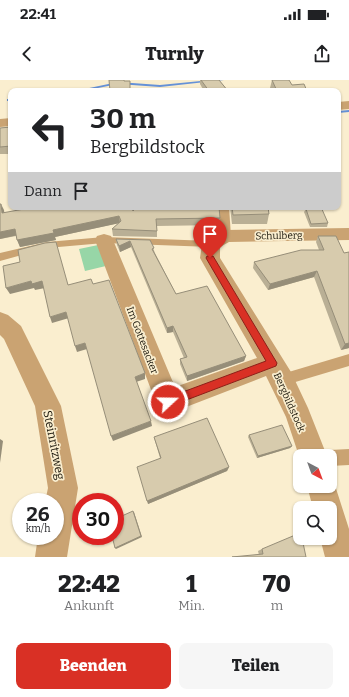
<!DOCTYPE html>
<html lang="de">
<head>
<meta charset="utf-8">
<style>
  body { margin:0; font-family:Bitter,serif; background:#f6f6f6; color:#202124; height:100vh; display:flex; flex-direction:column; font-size:15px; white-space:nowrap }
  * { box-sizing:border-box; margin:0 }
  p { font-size:13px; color:#757577 }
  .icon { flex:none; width:22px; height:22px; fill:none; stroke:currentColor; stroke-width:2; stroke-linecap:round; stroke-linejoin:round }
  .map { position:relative; height:477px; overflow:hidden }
  .details { display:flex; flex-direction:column; background:#fff; flex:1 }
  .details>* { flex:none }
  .banner { position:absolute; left:8px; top:8px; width:333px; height:122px; border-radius:8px; box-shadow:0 1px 3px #0004; background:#fff; color:#202124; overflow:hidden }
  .needle { width:26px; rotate:139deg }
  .fabs { position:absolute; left:293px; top:369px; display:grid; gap:8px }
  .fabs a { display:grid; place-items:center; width:44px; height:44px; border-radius:8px; background:#fff; box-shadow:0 1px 3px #0004; font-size:20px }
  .speed { position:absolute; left:12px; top:413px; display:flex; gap:8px; font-size:20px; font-weight:700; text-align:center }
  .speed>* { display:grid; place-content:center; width:52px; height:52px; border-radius:50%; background:#fff; box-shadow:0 1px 3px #0004; line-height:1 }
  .speed small { font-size:10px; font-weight:400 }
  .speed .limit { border:6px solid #d22; background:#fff; color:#111 }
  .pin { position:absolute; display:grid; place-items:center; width:34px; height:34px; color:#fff; margin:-41px -17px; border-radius:50% 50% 50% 0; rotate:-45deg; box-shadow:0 0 4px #0007 }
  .pin .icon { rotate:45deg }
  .me { position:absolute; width:44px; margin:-22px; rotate:69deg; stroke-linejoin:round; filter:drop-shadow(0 0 3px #0008) }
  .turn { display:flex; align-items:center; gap:14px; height:84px; padding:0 16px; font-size:18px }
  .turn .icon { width:52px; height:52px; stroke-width:2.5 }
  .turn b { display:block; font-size:28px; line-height:34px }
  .then { display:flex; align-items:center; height:38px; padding:0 16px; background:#0003; gap:8px; font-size:15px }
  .eta { display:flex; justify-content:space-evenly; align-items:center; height:68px; text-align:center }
  .eta b { font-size:24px; font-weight:800; line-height:28px }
  .primary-button { display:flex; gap:8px; margin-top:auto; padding:8px 16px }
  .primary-button a { flex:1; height:46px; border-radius:8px; background:#d93025; color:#fff; font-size:16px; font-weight:800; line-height:46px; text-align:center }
  .primary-button a+a { background:#f6f6f6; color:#202124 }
  .status { display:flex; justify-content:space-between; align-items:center; height:28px; padding:0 20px; background:#fff; direction:ltr }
  .status svg { height:11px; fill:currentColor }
  header { display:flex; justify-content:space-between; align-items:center; height:52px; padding:0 16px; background:#fff; font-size:18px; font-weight:800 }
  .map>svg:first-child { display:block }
</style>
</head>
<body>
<div class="status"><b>22:41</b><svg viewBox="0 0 49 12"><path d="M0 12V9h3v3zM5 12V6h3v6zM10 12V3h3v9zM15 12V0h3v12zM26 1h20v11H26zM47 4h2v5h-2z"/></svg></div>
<header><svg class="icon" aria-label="back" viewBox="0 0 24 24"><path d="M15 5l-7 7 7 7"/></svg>Turnly<svg class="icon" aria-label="share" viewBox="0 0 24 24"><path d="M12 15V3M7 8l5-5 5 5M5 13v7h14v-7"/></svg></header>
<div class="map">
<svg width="349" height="477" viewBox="0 0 349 477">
  <rect width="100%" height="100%" fill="#faeecf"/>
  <!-- green -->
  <polygon fill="#97d6a7" points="103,164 110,185 85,191 79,169"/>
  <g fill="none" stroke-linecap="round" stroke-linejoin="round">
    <!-- stream -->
    <g fill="#6591d7" fill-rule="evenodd">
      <polygon points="211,0 224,0 160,7 118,4 83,11 75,11 118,2 160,5"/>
      <rect x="7" y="19" width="4" height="2"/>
      <polygon points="349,30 349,32 338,33 338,31"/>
    </g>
    <!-- lane -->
    <g fill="#caa372" fill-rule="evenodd">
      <polygon points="219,127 229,127 231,156 226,159 221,156"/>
      <polygon points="104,157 211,161 216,164 211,167 104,163 47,168 0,181 0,173 47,162"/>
      <polygon points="349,274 349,286 282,306 277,304 275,300 277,296 282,294"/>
      <polygon points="349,369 349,385 330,386 330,376 323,376 325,373 330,370"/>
    </g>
    <!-- street -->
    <g fill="#caa372" fill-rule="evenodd">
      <polygon points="349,21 349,29 338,30 338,22"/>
      <polygon points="11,38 11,46 0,47 0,39"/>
      <polygon points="349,148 349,160 229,162 220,167 220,178 291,292 308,328 327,376 300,376 300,379 286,337 266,296 168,334 159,331 95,160 97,156 104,154 111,156 113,160 175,307 257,278 200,178 202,164 204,160 226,150"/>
      <polygon points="0,232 8,235 21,246 61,326 78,408 67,477 35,477 38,456 55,456 55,422 45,422 48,408 35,326 4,259 0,255"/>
      <polygon points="330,394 332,396 349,449 349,477 325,477 320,458 330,458 330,428 313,428 307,406 330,406"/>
    </g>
  </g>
  <!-- wall -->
  <g fill="#b9af95">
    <polygon points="200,0 219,0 228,11 204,11 200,4"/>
    <polygon points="272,0 292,5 307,11 272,11 270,8"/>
    <polygon points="11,47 11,74 0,74 0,48"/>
    <polygon points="230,127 268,127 269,134 267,144 232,144"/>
    <polygon points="117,129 133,131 220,138 219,145 157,146 157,157 113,156 112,149 119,143 55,157 56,160 20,167 16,156 0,159 4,130 4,133"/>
    <polygon points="306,129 328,143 327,147 310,147 304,132"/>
    <polygon points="318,156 344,173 349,172 349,268 341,270 314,197 268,210 253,188 254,182 319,170 316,162"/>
    <polygon points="116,159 150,160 155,173 176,214 246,276 244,281 187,301 180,284 180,279 184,278 173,252 167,253 131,167 120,172 117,165"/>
    <polygon points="249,355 292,366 290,368 257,378 248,357"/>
    <polygon points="154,357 229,387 227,391 148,424 160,378 155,361"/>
    <polygon points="262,469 306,477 259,475 258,471"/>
  </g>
  <!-- shaded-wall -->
  <g fill="#968e79">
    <polygon points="1,124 4,130 5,140 2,133"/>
    <polygon points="119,136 120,143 55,157 56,160 20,167 17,160 53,150"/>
    <polygon points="15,149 18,155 0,159 0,152"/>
    <polygon points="130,161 131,167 120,172 119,166"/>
    <polygon points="317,191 314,197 268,210 270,204"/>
    <polygon points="31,201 42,201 45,208 35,210 34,208 10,214 6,208"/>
    <polygon points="66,232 69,238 52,243 50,237"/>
    <polygon points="173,246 173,252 167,253 167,248"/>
    <polygon points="85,263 87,269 77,272 75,266"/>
    <polygon points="349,263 349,268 341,270 345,264"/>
    <polygon points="246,276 244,281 187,301 187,296"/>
    <polygon points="145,293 145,299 136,302 135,297"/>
    <polygon points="151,341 152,346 113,361 111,356"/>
    <polygon points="0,359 3,361 0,383"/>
    <polygon points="292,366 290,368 257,378 258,376"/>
    <polygon points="229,387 227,391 148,424 147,421"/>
    <polygon points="134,432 142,457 116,469 115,468"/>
  </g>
  <!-- building -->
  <g fill="#d7cbad" stroke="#968e79">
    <polygon points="109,0 124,0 124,1 130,1 130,11 110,11"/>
    <polygon points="201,0 219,0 228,11 209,11"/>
    <polygon points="272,0 289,0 292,5 304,4 307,11 277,11"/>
    <polygon points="11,47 11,66 0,67 0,48"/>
    <polygon points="0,124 1,124 2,133 35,127 116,127 117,129 120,127 131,127 133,131 137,127 219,127 220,138 156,139 157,151 112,149 121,141 119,136 53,150 54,153 17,160 15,149 0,152"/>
    <polygon points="232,127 268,127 269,134 233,135"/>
    <polygon points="310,127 321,127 328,143 311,144 306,129"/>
    <polygon points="318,156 336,156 344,173 349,172 349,263 345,264 317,191 270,204 254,182 301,170 324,170"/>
    <polygon points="116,159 150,160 154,168 152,169 176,214 207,206 246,276 187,296 180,279 187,277 173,246 167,248 130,161 119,166"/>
    <polygon points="56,162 68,205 91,199 93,204 109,200 145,293 135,297 151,341 111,356 85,263 75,266 66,232 50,237 42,201 32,204 31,201 6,208 3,186 20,182 18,170 45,163"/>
    <polygon points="207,338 229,387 147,421 137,387 161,378 154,357"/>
    <polygon points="282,345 292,366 258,376 249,355"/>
    <polygon points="133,431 141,456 115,468 112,456 115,456 115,439"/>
    <polygon points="300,453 300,458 302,458 306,477 232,477 263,474 262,469"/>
  </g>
  <!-- route -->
  <polygon fill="#d93025" stroke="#8d1f18" points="207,176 213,176 277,283 276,286 168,327 164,326 163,322 164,319 266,281 206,178"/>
  <g text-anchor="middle" stroke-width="3.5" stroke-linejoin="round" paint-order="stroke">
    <!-- street labels -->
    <g font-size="10" fill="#181409" stroke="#faeecf">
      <text transform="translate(279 155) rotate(-1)" y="4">Schulberg</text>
      <text transform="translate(143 260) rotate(69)" y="4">Im Gottesacker</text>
      <text transform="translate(290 322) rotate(66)" y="4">Bergbildstock</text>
    </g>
    <!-- near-street labels -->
    <g font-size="12" fill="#181409" stroke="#faeecf">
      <text transform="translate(54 365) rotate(79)" y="4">Steinritzweg</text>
    </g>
  </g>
</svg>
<div class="fabs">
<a><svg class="needle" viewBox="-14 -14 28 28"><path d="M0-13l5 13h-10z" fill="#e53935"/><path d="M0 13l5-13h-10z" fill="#757577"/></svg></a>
<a><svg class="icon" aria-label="search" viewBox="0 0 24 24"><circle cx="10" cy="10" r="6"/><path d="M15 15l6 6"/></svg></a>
</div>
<div class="speed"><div>26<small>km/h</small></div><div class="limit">30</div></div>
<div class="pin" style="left:210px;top:178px;background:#d93025"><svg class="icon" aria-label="arrive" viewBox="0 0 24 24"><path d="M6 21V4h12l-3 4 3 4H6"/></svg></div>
<svg class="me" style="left:168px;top:322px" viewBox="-20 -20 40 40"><circle r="17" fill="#d93025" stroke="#fff" stroke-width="3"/><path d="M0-11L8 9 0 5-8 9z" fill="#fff"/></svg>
<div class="banner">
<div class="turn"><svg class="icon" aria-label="left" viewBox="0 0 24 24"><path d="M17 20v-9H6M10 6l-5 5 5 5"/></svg><div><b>30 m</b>Bergbildstock</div></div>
<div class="then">Dann<svg class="icon" aria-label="arrive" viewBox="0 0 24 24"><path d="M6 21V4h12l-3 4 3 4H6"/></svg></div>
</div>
</div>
<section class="details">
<div class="eta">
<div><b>22:42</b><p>Ankunft</p></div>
<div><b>1</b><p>Min.</p></div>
<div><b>70</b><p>m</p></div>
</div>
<div class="primary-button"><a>Beenden</a><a>Teilen</a></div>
</section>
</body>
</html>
